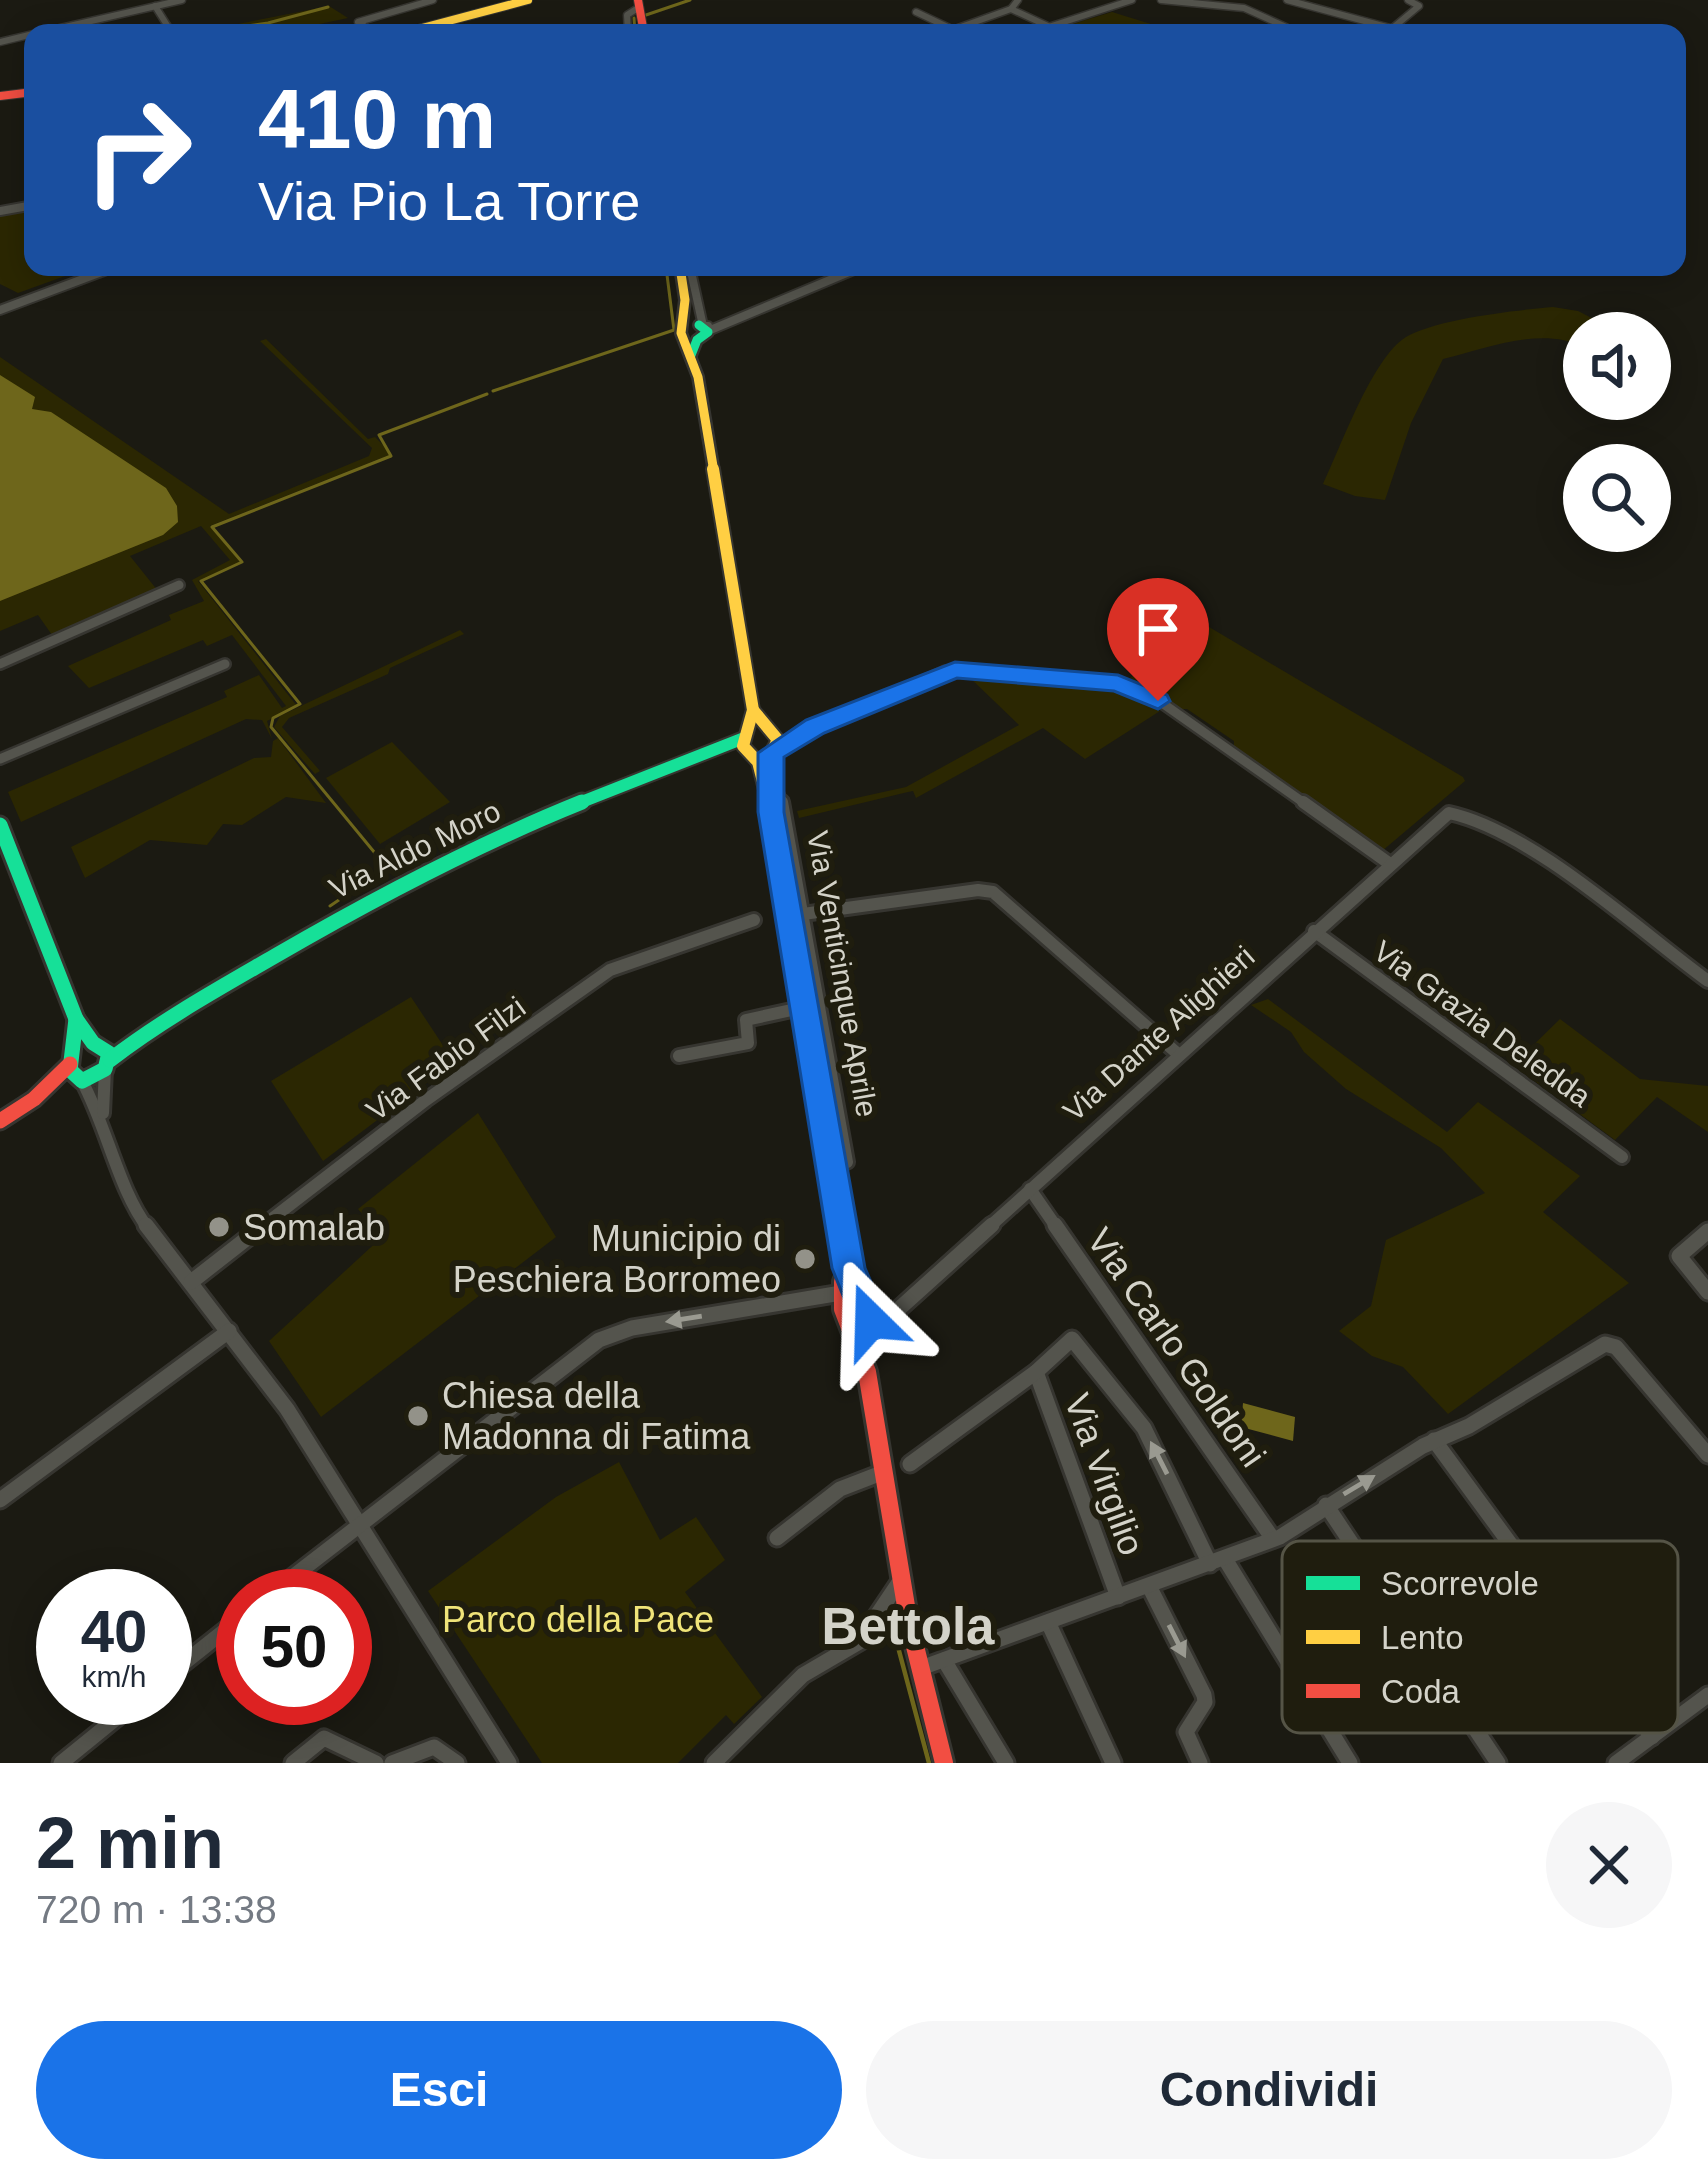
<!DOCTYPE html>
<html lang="it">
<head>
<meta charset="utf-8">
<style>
  body { margin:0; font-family:Helvetica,sans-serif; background:#f6f6f7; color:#1f2937; height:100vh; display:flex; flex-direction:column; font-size:45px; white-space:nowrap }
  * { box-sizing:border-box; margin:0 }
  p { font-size:39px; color:#747a83 }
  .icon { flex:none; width:66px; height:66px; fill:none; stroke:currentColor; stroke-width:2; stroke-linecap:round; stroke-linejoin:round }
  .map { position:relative; height:1763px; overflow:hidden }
  .sheet { display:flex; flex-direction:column; background:#fff; flex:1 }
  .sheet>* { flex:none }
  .hud { position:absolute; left:24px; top:24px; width:1662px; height:252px; border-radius:24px; box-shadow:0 6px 30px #0003; background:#1a4fa0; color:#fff; overflow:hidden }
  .fabs { position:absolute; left:1563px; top:312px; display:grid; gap:24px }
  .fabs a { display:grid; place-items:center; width:108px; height:108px; border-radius:50%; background:#fff; box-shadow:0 6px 30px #0003; font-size:60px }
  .speed { position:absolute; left:36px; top:1569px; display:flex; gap:24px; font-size:60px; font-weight:700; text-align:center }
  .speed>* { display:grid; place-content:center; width:156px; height:156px; border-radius:50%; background:#fff; box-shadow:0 6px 30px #0003; line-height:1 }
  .speed small { font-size:30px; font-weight:400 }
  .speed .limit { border:18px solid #d22; background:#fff; color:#111 }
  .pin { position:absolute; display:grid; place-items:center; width:102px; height:102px; color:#fff; margin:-123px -51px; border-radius:50% 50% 50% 0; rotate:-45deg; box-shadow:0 0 12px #0007 }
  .pin .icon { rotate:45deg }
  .me { position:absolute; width:132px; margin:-66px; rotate:338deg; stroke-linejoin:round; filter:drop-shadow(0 0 9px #0008) }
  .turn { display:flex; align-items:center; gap:42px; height:252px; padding:0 36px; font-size:54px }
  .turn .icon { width:156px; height:156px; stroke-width:2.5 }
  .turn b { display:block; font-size:84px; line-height:102px }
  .round { display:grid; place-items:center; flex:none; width:126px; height:126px; border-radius:63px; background:#f6f6f7 }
  .overview { display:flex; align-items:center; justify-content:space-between; height:204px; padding:0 36px }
  h1 { font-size:72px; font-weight:800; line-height:90px }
  .action { display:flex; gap:24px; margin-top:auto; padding:24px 36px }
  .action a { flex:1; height:138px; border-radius:72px; background:#1a73e8; color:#fff; font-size:48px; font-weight:800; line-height:138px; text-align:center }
  .action a+a { background:#f6f6f7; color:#1f2937 }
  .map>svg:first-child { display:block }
</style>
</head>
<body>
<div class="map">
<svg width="1708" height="1763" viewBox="0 0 1708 1763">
  <rect width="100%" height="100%" fill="#1b1a12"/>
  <!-- green -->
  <g fill="#2b2702">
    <polygon points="329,6 348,18 277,33 192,33"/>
    <polygon points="1112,12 1180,33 1064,31 1073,28 1069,25"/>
    <polygon points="33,208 33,267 90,267 18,293 0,284 0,215"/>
    <path d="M1553,307L1578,311L1621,333H1584V347C1541,326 1488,348 1443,359L1411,423L1385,500L1355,496L1323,484C1341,447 1372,358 1406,337C1436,319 1517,310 1553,307Z"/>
    <polygon points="266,339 368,439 375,437 392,454 210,526 240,562 198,581 297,706 267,721 272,739 262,720 246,719 21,822 8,792 227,697 224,691 259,675 282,708 286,706 232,635 207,646 203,640 89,688 68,666 171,620 169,615 204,601 192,580 230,560 201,526 130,556 158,591 52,635 38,615 0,631 0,357 229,514 369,456 372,448 260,341"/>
    <polygon points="1199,621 1463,777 1465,781 1382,851 1234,748 1234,741 1187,709 1179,709 1130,678"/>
    <polygon points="460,630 464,634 390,668 388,674 289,718 282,727 320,771 315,774 274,727 280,716"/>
    <polygon points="967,675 1116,689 1160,711 1085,759 1043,728 916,798 913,791 908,792 799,818 797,811 906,787 1019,725"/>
    <polygon points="278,738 326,803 286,797 242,825 223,824 207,845 150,840 85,878 71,847 254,758 271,757 273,741"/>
    <polygon points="392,742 450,802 380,844 326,778"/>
    <polygon points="411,997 454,1062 323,1161 271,1081"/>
    <polygon points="1268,999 1447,1132 1478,1102 1580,1176 1543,1212 1629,1283 1448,1414 1403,1367 1372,1356 1339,1331 1371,1306 1386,1240 1485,1193 1441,1148 1346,1089 1304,1052 1291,1032 1251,1005"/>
    <polygon points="1560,1019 1640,1079 1708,1086 1708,1132 1657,1097 1615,1140 1513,1065"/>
    <polygon points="478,1113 556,1237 321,1417 269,1341 382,1237 358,1209"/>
    <polygon points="619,1462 660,1540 696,1517 725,1560 685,1592 762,1697 734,1724 726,1715 678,1763 542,1763 428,1591 556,1497"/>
  </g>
  <!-- water -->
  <g fill="#6e661b">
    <polygon points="0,375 35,397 32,409 51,412 166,488 177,506 178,522 163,535 0,601"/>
    <polygon points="1243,1403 1295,1417 1293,1441 1241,1427"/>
  </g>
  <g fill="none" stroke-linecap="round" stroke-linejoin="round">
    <!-- stream-far1 -->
    <g stroke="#6e661b" stroke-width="3">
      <polyline points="646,15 690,0"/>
      <polyline points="634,18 635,33"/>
      <polyline points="195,33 268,23 328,7"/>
      <polyline points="493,391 674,330 666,267"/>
      <polyline points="330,906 380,872 384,864 271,727 273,718 300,704 201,581 242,562 212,527 391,456 379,435 487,394"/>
    </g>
    <!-- stream -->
    <polyline stroke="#6e661b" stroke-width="4.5" points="894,1632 929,1763"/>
    <defs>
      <g id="street-far4">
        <polyline points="1161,0 1244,8 1286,27 1280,33"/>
        <polyline points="1287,0 1394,29"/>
        <polyline points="155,6 172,33"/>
        <polyline points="1011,9 1050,27"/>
        <polyline points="916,12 956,31"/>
        <polyline points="877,29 886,33"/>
        <polyline points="1389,31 1419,6 1408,0"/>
        <polyline points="39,33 182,0"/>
        <polyline points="375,33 358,22 433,0"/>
        <polyline points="628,33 627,15 638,8"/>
        <polyline points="944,33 1011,9 1018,0"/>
        <polyline points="1030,33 1132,0"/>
        <polyline points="0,42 33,34"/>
        <polyline points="11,209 33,205"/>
      </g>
      <g id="street-far3">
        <polyline points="0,211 28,206"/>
        <polyline points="690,267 703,326 708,326"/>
        <polyline points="0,310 115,267"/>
        <polyline points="708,331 861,267"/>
      </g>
      <g id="street-far2">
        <polyline points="0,664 179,585"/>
        <polyline points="776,748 946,671 1118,683 1145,691 1307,805"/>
        <polyline points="0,759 225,664"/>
        <polyline points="774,782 783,805"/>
      </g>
      <g id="street-far1">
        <polyline points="782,802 847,1162 831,1165"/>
        <polyline points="1303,802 1390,864"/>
        <polyline points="803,914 978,890 993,892 1178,1054"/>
        <polyline points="1314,931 1622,1157"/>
        <polyline points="679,1056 748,1043 746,1020 805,1007"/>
        <path d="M82,1081C107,1127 119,1191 148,1228"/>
        <polyline points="103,1113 105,1069"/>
        <polyline points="1030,1189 1057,1228"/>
        <polyline points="260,1228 426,1100 610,970 754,920"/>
        <path d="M988,1228L1449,813C1532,831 1638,930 1708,981"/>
      </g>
      <g id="street">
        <polyline points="146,1225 287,1409 509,1763"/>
        <polyline points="1055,1225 1273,1539"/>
        <polyline points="1708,1231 1679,1256 1708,1292"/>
        <polyline points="191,1282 264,1225"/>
        <polyline points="870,1335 992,1225"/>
        <polyline points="1036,1372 1118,1597"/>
        <polyline points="1434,1440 1652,1737"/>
        <polyline points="910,1464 1036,1372 1072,1339 1144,1428 1210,1564"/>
        <polyline points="0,1500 229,1331"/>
        <polyline points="1326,1505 1498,1763"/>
        <polyline points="777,1538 840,1489 884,1472"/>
        <polyline points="1225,1559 1350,1763"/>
        <polyline points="1149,1586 1204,1695 1205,1702 1186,1732 1200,1763"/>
        <polyline points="268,1596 599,1340 632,1328 847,1292"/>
        <polyline points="1048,1622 1113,1763"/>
        <polyline points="865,1633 898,1584"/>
        <polyline points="944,1660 1006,1763"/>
        <polyline points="921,1668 1280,1537 1423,1446 1469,1426 1605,1344 1616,1347 1708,1455"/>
        <polyline points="165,1678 243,1616"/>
        <polyline points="61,1763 141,1698"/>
        <polyline points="293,1763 324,1738 376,1763"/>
        <polyline points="392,1763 434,1747 457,1763"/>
        <polyline points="714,1763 803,1675 909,1613"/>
        <polyline points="1616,1763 1708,1695"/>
      </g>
      <polyline id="fast-far2" points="691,355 697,340 708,332 699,325"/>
      <polyline id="fast-far1" points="574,805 744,738"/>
      <g id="fast">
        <polyline points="0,825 76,1019"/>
        <polygon points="76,1019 93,1043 109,1053 105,1069 82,1081 70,1070"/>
        <path d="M110,1060C162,1020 218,989 275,956C375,898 475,845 582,802"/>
      </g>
      <polyline id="slow-far4" points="403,33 528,0"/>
      <polyline id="slow-far3" points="680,267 685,300 681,333 698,377 714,472"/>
      <g id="slow-far2">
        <polyline points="713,469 753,710 743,746 758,762 769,805"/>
        <polyline points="753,710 778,740 771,753 772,795"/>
      </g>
      <polyline id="slow-far1" points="769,802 842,1228"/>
      <polyline id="slow" points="842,1225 849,1268 870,1315 864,1361"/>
      <g id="jam-far2">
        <polyline points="638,0 644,33"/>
        <polyline points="0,96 33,92"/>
      </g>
      <polyline id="jam-far1" points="0,1121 34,1099 70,1064"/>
      <polyline id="jam" points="849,1268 843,1282 843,1309 867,1372 908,1618 944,1763"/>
    </defs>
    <!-- street-far4 casing -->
    <use href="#street-far4" stroke="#363530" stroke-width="9"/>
    <!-- street-far3 casing -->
    <use href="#street-far3" stroke="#363530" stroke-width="12"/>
    <!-- street-far2 casing -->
    <use href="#street-far2" stroke="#363530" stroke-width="14"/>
    <!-- street-far1 casing -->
    <use href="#street-far1" stroke="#363530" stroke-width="18"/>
    <!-- street casing -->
    <use href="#street" stroke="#363530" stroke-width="21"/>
    <!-- fast-far2 casing -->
    <use href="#fast-far2" stroke="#363530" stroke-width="14"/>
    <!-- fast-far1 casing -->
    <use href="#fast-far1" stroke="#363530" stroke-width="16"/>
    <!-- fast casing -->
    <use href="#fast" stroke="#363530" stroke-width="21"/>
    <!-- slow-far4 casing -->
    <use href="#slow-far4" stroke="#363530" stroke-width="10"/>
    <!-- slow-far3 casing -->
    <use href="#slow-far3" stroke="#363530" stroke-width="14"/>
    <!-- slow-far2 casing -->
    <use href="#slow-far2" stroke="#363530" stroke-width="16"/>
    <!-- slow-far1 casing -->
    <use href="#slow-far1" stroke="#363530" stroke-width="21"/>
    <!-- slow casing -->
    <use href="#slow" stroke="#363530" stroke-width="24"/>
    <!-- jam-far2 casing -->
    <use href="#jam-far2" stroke="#363530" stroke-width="10"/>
    <!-- jam-far1 casing -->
    <use href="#jam-far1" stroke="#363530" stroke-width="21"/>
    <!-- jam casing -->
    <use href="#jam" stroke="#363530" stroke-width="24"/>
    <!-- street-far4 -->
    <use href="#street-far4" stroke="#54544d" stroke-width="6"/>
    <!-- street-far3 -->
    <use href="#street-far3" stroke="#54544d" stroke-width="8"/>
    <!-- street-far2 -->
    <use href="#street-far2" stroke="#54544d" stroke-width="9"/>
    <!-- street-far1 -->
    <use href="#street-far1" stroke="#54544d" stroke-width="12"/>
    <!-- street -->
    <use href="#street" stroke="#54544d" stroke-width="15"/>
    <!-- fast-far2 -->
    <use href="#fast-far2" stroke="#16e098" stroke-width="9"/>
    <!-- fast-far1 -->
    <use href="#fast-far1" stroke="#16e098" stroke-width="12"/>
    <!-- fast -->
    <use href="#fast" stroke="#16e098" stroke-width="15"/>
    <!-- slow-far4 -->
    <use href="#slow-far4" stroke="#ffcf43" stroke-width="8"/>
    <!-- slow-far3 -->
    <use href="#slow-far3" stroke="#ffcf43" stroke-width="9"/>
    <!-- slow-far2 -->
    <use href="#slow-far2" stroke="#ffcf43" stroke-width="12"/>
    <!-- slow-far1 -->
    <use href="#slow-far1" stroke="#ffcf43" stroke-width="15"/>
    <!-- slow -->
    <use href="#slow" stroke="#ffcf43" stroke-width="18"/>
    <!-- jam-far2 -->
    <use href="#jam-far2" stroke="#f24e42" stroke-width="8"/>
    <!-- jam-far1 -->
    <use href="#jam-far1" stroke="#f24e42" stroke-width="15"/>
    <!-- jam -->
    <use href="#jam" stroke="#f24e42" stroke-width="18"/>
  </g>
  <!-- one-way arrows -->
  <defs><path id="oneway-solid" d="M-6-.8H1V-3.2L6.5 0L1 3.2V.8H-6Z" transform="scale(3)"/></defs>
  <g fill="#9a9a91">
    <use href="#oneway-solid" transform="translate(684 1319) rotate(171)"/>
    <use href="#oneway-solid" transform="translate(1159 1458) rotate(-117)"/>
    <use href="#oneway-solid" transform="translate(1359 1485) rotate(-31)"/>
    <use href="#oneway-solid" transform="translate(1177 1641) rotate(63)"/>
  </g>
  <!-- route -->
  <polygon fill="#1a73e8" stroke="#114b97" stroke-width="3" points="955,662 1118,675 1167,695 1170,701 1158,709 1114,691 957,678 824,733 784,757 784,812 865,1268 888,1321 883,1333 871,1338 858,1333 832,1268 758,812 758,753 806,720"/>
  <!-- markers -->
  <g fill="#939289" stroke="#1f1d0e" stroke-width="4.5">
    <circle cx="219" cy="1227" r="12"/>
    <circle cx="805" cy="1259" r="12"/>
    <circle cx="418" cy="1416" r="12"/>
  </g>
  <g text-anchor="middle" stroke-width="12" stroke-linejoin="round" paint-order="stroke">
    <!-- street labels -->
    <g font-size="30" fill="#d4d3c9" stroke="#1f1d0e">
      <text transform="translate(415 850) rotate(-26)" y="10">Via Aldo Moro</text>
      <text transform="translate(842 974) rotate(80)" y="10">Via Venticinque Aprile</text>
      <text transform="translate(1482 1024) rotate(36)" y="10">Via Grazia Deledda</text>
      <text transform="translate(1159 1034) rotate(-42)" y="10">Via Dante Alighieri</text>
      <text transform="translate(446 1059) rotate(-36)" y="10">Via Fabio Filzi</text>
    </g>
    <!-- near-poi labels -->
    <g font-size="36" fill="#d4d3c9" stroke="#1f1d0e" text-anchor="start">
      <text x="243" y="1240">Somalab</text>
      <text x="781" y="1251" text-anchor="end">Municipio di<tspan x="781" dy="41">Peschiera Borromeo</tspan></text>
      <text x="442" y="1408">Chiesa della<tspan x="442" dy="41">Madonna di Fatima</tspan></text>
    </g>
    <!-- near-street labels -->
    <g font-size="36" fill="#d4d3c9" stroke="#1f1d0e">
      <text transform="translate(1177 1347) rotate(55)" y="13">Via Carlo Goldoni</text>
      <text transform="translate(1105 1474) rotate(70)" y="13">Via Virgilio</text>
    </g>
    <!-- near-park labels -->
    <g font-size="36" fill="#f0e479" stroke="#1f1d0e">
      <text x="578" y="1632">Parco della Pace</text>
    </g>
    <!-- near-district labels -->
    <g font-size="51" font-weight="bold" fill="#d4d3c9" stroke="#1f1d0e">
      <text x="908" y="1644">Bettola</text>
    </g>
  </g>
  <!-- legend -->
  <rect x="1282" y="1541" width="396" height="192" rx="18" fill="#1f1d0e" stroke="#555446" stroke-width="3"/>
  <rect x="1306" y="1576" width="54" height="14" fill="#16e098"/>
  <rect x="1306" y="1630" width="54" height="14" fill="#ffcf43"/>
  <rect x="1306" y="1684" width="54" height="14" fill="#f24e42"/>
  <g font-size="33" fill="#d4d3c9">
    <text x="1381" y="1595">Scorrevole</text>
    <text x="1381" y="1649">Lento</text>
    <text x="1381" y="1703">Coda</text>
  </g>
</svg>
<div class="fabs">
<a><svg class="icon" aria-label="sound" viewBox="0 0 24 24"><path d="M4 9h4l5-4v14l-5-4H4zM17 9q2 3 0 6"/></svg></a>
<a><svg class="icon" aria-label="search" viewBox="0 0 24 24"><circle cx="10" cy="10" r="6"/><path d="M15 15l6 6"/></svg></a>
</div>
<div class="speed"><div>40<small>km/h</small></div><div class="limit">50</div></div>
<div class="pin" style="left:1158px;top:701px;background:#d93025"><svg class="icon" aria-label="arrive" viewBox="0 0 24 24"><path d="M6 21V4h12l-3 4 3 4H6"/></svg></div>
<svg class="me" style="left:871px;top:1321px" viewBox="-20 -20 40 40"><path d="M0-17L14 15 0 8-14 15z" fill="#1a73e8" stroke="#fff" stroke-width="4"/></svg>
<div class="hud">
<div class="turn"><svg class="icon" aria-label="right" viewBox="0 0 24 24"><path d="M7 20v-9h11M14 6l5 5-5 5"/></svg><div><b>410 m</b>Via Pio La Torre</div></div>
</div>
</div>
<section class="sheet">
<div class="overview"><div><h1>2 min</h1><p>720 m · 13:38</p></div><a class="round"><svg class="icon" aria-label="close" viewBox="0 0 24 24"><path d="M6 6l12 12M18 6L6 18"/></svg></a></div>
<div class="action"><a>Esci</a><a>Condividi</a></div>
</section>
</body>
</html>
